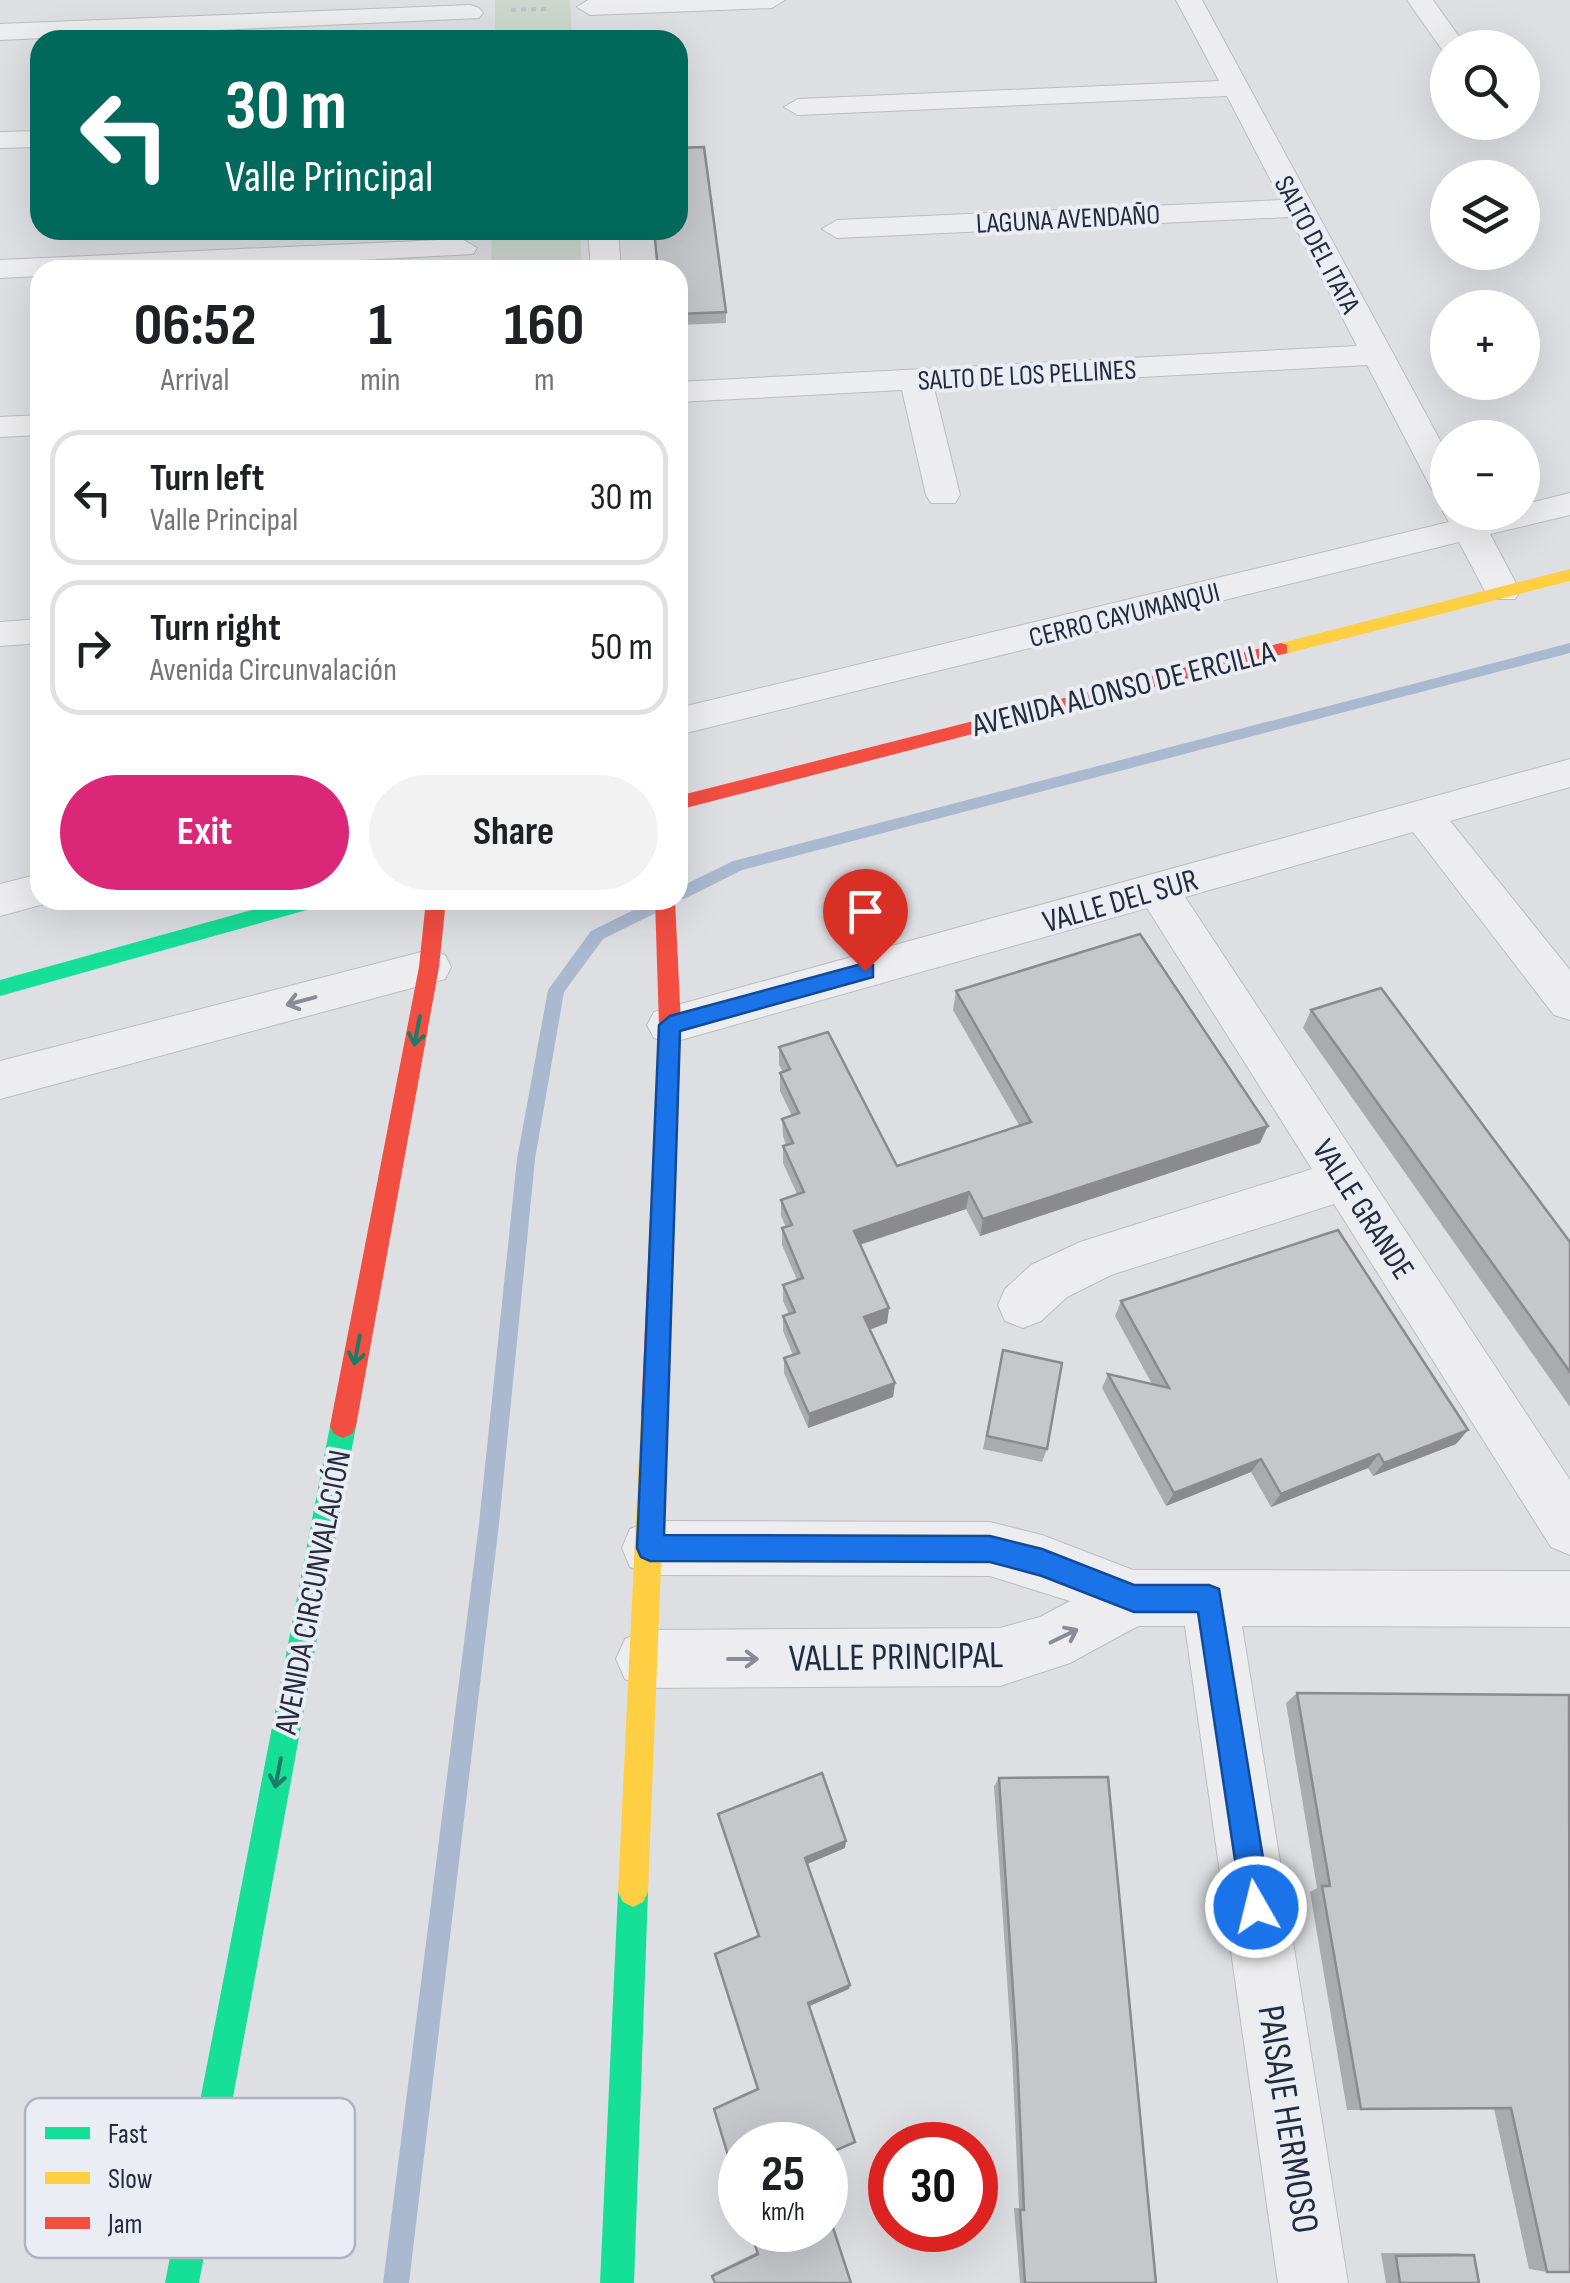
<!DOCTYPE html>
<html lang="en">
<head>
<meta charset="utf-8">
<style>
  body { margin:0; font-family:"Sofia Sans Condensed",sans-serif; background:#f2f2f2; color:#202124; height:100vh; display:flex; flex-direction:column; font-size:38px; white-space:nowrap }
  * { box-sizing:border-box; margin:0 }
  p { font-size:32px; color:#757577 }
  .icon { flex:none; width:55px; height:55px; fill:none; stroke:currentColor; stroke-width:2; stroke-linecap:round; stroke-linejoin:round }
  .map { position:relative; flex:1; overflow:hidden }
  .sheet { position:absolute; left:30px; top:260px; width:658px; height:650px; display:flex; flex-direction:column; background:#fff; border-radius:30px; box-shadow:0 10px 40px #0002 }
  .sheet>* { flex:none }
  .hud { position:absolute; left:30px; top:30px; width:658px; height:210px; border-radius:30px; box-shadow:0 10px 40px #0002; background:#00695c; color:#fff; overflow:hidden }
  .buttons { position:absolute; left:1430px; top:30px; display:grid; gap:20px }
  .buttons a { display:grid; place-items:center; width:110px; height:110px; border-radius:50%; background:#fff; box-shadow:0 10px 40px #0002; font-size:50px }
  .speed { position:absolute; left:718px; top:2122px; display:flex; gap:20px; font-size:50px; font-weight:700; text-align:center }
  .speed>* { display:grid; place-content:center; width:130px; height:130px; border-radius:50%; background:#fff; box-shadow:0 10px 40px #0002; line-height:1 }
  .speed small { font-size:25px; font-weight:400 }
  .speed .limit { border:15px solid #d22; background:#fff; color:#111 }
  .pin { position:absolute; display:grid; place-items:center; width:85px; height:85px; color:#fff; margin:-102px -42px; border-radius:50% 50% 50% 0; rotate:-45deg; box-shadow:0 0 10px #0007 }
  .pin .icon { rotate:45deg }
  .me { position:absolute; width:110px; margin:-55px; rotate:352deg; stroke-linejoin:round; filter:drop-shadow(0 0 8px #0008) }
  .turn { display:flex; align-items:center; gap:35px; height:210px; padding:0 30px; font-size:45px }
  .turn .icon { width:130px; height:130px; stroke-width:2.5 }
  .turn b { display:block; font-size:70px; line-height:85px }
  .eta { display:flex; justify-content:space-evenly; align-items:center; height:170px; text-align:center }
  .eta b { font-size:60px; font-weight:700; line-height:70px }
  .primary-button { display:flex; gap:20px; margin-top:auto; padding:20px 30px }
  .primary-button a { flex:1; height:115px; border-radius:60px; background:#db2777; color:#fff; font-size:40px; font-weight:700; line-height:115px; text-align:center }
  .primary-button a+a { background:#f2f2f2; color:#202124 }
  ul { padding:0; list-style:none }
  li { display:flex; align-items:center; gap:30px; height:135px; margin:0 20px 15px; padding:0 10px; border:5px solid #e0e0e0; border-radius:30px }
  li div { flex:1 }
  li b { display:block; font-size:38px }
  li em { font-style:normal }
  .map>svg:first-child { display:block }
</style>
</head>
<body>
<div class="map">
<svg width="1570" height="2283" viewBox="0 0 1570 2283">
  <rect width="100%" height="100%" fill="#dedfe3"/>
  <!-- green -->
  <g fill="#cdd7ce">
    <polygon points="495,0 570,0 572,40 495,40"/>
    <polygon points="492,230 580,230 582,270 491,270"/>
  </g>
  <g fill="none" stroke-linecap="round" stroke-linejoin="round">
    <!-- stream -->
    <polygon fill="#aab8d0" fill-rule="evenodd" points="1570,643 1570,653 742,870 684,899 676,900 674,904 603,939 564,992 535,1159 499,1524 409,2283 383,2283 479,1524 517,1159 548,990 591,931 654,900 678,900 678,888 733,861"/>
    <defs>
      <g id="street">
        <polygon points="785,0 772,8 590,15 577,7 588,0"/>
        <polygon points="1176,0 1202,0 1448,455 1448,498 1436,495 1431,488 1367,365 934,388 960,495 955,503 931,503 926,495 902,390 678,402 678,382 1357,346 1290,217 837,238 822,229 837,220 1281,200 1227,96 798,115 784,107 798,99 1219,81"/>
        <polygon points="1407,0 1433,0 1467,48 1448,48 1445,54"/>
        <polygon points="470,5 479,8 483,13 479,18 0,40 0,24"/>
        <polygon points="40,131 40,147 0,148 0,132"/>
        <polygon points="588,230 618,230 621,270 591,270"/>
        <polygon points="462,239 477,248 473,254 177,270 40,270 40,276 0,278 0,260"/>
        <polygon points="40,415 40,435 0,437 0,417"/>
        <polygon points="1570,493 1570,515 1490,534 1520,591 1515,599 1489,599 1459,542 678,735 678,708 1449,522 1443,512 1448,506 1448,512 1522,512 1522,505"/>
        <polygon points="40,619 40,643 0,646 0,622"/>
        <polygon points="1570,759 1570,787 1450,821 1570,970 1570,1020 1554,1015 1413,832 1185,897 1570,1480 1570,1555 1551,1547 1334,1204 1111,1275 1067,1297 1041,1321 1023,1328 1005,1321 998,1305 1005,1289 1031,1265 1080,1242 1312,1169 1147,908 670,1043 654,1038 647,1025 654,1012 670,1007"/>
        <polygon points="40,874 40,900 55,901 0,916 0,884"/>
        <polygon points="429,950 445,955 451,967 445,979 0,1099 0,1061"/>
        <polygon points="650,1521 990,1522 1042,1535 1133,1570 1570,1571 1570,1627 1242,1626 1348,2283 1278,2283 1185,1626 1138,1626 1070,1663 1000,1686 645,1688 625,1679 616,1659 625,1639 645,1630 1000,1628 1040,1617 1070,1601 990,1576 650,1575 630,1567 622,1548 630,1529"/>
      </g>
    </defs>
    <!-- street casing -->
    <use href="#street" stroke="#bcbdc1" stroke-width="2"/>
    <!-- path -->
    <polyline stroke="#c0c0c6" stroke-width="4" stroke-dasharray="5 5" stroke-linecap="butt" points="511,10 549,9"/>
    <!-- street -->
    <use href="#street" fill="#ededf0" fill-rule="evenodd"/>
    <!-- fast -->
    <g fill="#16e098" fill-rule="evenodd">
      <polygon points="287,900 324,900 314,908 0,996 0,980"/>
      <polygon points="343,1414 352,1418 356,1426 199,2283 165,2283 330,1426 334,1418"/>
      <polygon points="633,1877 643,1882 648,1892 634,2283 600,2283 618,1892 623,1882"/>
    </g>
    <!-- slow -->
    <g fill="#ffcf43" fill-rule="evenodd">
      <polygon points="1570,569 1570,581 1281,655 1272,649 1281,643"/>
      <polygon points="654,1403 663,1407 667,1415 648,1892 643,1902 633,1907 623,1902 618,1892 641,1415 645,1407"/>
    </g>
    <!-- jam -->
    <g fill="#f24e42" fill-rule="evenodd">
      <polygon points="1281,643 1287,645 1287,653 678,810 678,796"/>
      <polygon points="426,900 446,900 439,967 356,1426 352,1434 343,1438 334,1434 330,1426 419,967"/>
      <polygon points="655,900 675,900 681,1025 667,1415 663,1423 654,1427 645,1423 641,1415 659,1025"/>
    </g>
  </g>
  <!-- wall -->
  <g fill="#aaabaf">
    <polygon points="678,270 726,312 726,323 678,325"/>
    <polygon points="956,991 1260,1143 980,1236 966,1209 860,1245 889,1308 887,1323 870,1330 895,1383 893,1397 808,1428 784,1373 784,1358 793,1355 783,1331 783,1316 789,1314 783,1301 783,1285 797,1280 782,1245 782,1228 786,1227 781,1216 781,1200 797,1194 783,1163 783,1146 786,1145 783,1136 782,1119 792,1116 780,1091 780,1073 783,1072 779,1065 779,1047 897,1166 1019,1125 953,1010"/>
    <polygon points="1311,1010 1570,1242 1570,1407 1303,1028"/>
    <polygon points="1121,1301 1468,1430 1456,1444 1373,1476 1368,1468 1271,1507 1251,1472 1166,1506 1102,1388 1108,1374 1152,1384 1115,1316"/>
    <polygon points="1003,1350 1047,1449 1042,1462 983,1449"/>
    <polygon points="1297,1693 1569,1695 1547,2272 1529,2269 1494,2109 1347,2110 1310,1892 1317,1888 1286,1703"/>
    <polygon points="999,1778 1156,2283 1020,2283 1014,2208 1019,2208 1012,2054 994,1786"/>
    <polygon points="718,1814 845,1848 807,1864 849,1989 809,2006 758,2089 758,1937"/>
    <polygon points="757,2252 851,2283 712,2276 714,2273"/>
    <polygon points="1381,2253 1457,2253 1474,2255 1479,2283 1386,2283"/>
  </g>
  <!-- shaded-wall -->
  <g fill="#8b8b8e">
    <polygon points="1268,1126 1260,1143 980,1236 983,1219"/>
    <polygon points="969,1192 966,1209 852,1247 854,1231"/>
    <polygon points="889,1308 887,1323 862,1332 864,1317"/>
    <polygon points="895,1383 893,1397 808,1428 809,1414"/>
    <polygon points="1468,1430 1456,1444 1373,1476 1384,1463"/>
    <polygon points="1379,1454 1368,1468 1271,1507 1281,1494"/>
    <polygon points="1261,1459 1251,1472 1166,1506 1174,1493"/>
    <polygon points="846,1841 845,1848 805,1865 805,1858"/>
    <polygon points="850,1985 849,1989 807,2007 808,2003"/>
  </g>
  <!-- building -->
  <g fill="#c6c7cb" stroke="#8b8b8e" stroke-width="2.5">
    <polygon points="704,147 726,312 678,314 678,270 658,270 654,230 678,230 678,148"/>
    <polygon points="1140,934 1268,1126 983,1219 969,1192 854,1231 889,1308 864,1317 895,1383 809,1414 784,1358 799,1353 783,1316 795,1312 783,1285 803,1278 782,1228 792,1225 781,1200 804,1192 783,1146 793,1143 782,1119 799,1113 780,1073 790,1069 779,1047 828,1032 897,1166 1031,1122 956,991"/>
    <polygon points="1381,988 1570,1242 1570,1372 1311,1010"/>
    <polygon points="1338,1230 1468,1430 1384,1463 1379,1454 1281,1494 1261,1459 1174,1493 1108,1374 1169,1388 1121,1301"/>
    <polygon points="1003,1350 1062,1363 1047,1449 987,1436"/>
    <polygon points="1297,1693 1569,1695 1570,2272 1547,2272 1511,2108 1361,2109 1322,1886 1330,1886"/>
    <polygon points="822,1773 846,1841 805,1858 850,1985 808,2003 855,2142 825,2155 825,2145 740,2145 740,2195 714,2109 758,2089 715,1954 759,1936 718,1814"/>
    <polygon points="1108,1777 1156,2283 1025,2283 1020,2210 1024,2210 1017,2052 999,1778"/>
    <polygon points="825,2203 851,2283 715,2283 712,2276 758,2254 750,2230 825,2230"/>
    <polygon points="1474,2255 1479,2283 1400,2283 1396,2256"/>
  </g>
  <!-- one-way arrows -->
  <defs><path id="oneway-shaft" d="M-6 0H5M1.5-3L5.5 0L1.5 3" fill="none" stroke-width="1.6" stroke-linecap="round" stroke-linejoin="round" transform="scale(2.5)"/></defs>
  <g stroke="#898c96">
    <use href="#oneway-shaft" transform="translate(301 1001) rotate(165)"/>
    <use href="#oneway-shaft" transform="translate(1064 1636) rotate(-26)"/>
    <use href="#oneway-shaft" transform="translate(743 1659)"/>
  </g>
  <g stroke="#1e7c65">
    <use href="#oneway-shaft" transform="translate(417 1031) rotate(101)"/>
    <use href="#oneway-shaft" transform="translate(357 1350) rotate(101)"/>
    <use href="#oneway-shaft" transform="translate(278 1773) rotate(101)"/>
  </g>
  <!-- route -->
  <polygon fill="#1a73e8" stroke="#114b97" stroke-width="2.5" points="865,963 873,965 873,977 680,1031 664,1535 990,1536 1042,1549 1134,1585 1209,1585 1219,1589 1271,1907 1267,1917 1256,1922 1246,1917 1242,1907 1198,1612 1134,1612 1042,1576 990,1562 650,1561 641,1557 637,1548 659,1025 670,1016"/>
  <g text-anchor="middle" stroke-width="8" stroke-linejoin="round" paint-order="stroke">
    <!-- far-street labels -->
    <g font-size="28" fill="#252b3c" stroke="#eaedf4">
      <text transform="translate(1068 218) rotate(-3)" y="10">LAGUNA AVENDAÑO</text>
      <text transform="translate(1318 244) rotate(62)" y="10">SALTO DEL ITATA</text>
      <text transform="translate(1027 374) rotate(-3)" y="10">SALTO DE LOS PELLINES</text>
      <text transform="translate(1124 614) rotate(-14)" y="10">CERRO CAYUMANQUI</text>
    </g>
    <!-- street labels -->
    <g font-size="32" fill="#252b3c" stroke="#eaedf4">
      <text transform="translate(1123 688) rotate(-14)" y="11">AVENIDA ALONSO DE ERCILLA</text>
      <text transform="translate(1120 900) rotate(-16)" y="11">VALLE DEL SUR</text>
      <text transform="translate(1364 1209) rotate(57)" y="11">VALLE GRANDE</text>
      <text transform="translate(312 1592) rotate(-79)" y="11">AVENIDA CIRCUNVALACIÓN</text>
    </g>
    <!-- near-street labels -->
    <g font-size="38" fill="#252b3c" stroke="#eaedf4">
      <text transform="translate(896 1656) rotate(-1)" y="13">VALLE PRINCIPAL</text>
      <text transform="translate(1289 2119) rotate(81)" y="13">PAISAJE HERMOSO</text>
    </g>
  </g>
  <!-- legend -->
  <rect x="25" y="2098" width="330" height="160" rx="15" fill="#eaedf4" stroke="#afb3bd" stroke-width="2.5"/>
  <rect x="45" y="2127" width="45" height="12" fill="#16e098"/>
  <rect x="45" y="2172" width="45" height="12" fill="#ffcf43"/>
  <rect x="45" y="2217" width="45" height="12" fill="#f24e42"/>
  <g font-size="28" fill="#252b3c">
    <text x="108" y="2143">Fast</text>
    <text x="108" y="2188">Slow</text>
    <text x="108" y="2233">Jam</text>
  </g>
</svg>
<div class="buttons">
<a><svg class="icon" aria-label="search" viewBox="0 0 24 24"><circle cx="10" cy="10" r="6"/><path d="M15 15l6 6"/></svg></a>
<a><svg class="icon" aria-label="layers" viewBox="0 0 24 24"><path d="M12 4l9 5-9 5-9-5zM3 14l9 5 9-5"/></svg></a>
<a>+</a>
<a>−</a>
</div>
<div class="speed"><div>25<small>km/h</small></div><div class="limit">30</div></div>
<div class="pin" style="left:865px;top:971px;background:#d93025"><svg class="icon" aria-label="arrive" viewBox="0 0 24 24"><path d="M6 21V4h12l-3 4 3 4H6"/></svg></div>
<svg class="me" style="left:1256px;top:1907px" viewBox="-20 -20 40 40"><circle r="17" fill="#1a73e8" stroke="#fff" stroke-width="3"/><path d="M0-11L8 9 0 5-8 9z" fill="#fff"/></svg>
<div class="hud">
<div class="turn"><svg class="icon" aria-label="left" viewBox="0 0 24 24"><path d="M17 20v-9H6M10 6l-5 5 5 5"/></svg><div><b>30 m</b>Valle Principal</div></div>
</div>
<section class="sheet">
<div class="eta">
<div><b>06:52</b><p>Arrival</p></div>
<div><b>1</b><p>min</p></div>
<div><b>160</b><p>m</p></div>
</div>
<ul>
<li><svg class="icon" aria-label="left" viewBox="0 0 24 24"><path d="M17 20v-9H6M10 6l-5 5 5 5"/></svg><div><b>Turn left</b><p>Valle Principal</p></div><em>30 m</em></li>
<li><svg class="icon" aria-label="right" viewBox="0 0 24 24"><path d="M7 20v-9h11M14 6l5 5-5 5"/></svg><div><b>Turn right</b><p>Avenida Circunvalación</p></div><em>50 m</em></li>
</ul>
<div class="primary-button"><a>Exit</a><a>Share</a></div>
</section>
</div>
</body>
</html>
